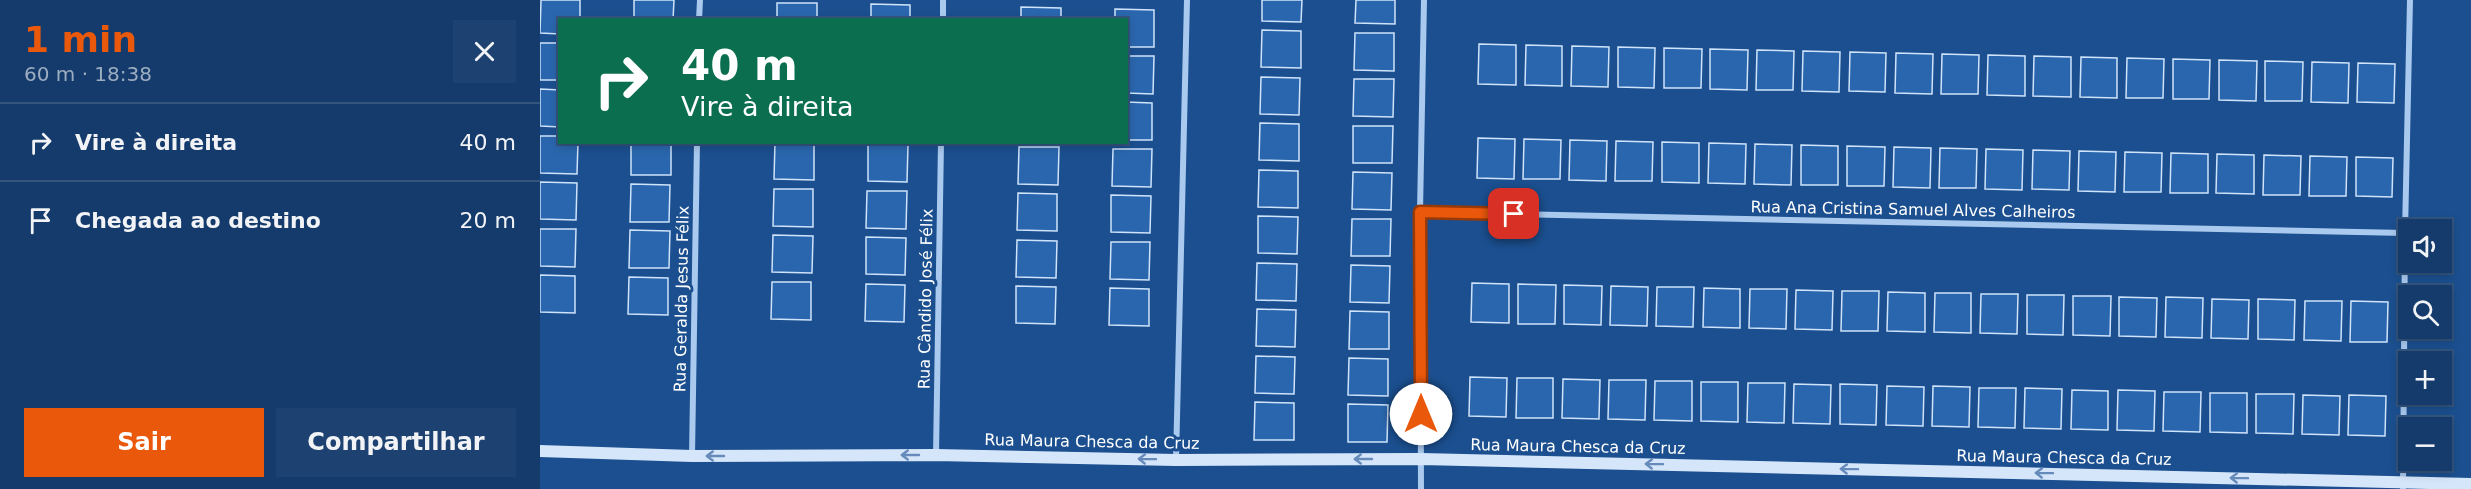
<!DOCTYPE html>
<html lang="pt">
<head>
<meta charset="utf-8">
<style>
  body { margin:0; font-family:"DejaVu Sans",sans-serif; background:#1d4271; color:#f1f3f6; height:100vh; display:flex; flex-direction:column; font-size:22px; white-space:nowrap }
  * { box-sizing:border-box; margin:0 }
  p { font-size:20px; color:#9dadc1 }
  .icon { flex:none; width:33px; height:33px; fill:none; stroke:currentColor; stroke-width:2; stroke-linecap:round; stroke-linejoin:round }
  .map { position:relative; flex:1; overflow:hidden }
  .details { display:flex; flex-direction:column; background:#143b6b; width:540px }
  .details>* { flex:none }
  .top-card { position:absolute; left:18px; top:18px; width:570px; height:126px; border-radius:0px; box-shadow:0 3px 9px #0003,0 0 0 2px #33557e; background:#0b6e4f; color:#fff; overflow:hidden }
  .buttons { position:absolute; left:1858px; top:219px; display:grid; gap:12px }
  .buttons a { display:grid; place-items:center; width:54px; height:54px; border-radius:0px; background:#143b6b; box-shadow:0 3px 9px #0003,0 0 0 2px #33557e; font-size:30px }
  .pin { position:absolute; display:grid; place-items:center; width:51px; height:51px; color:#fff; margin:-26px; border-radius:12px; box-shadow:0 3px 9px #0006 }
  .me { position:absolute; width:66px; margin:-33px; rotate:0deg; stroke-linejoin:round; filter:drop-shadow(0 0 4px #0008) }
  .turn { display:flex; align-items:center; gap:21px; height:126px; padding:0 24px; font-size:27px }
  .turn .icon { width:78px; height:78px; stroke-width:2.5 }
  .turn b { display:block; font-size:42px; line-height:51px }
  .round { display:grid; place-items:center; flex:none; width:63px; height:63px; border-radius:0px; background:#1d4271 }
  .head { display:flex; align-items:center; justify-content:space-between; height:102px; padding:0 24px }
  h1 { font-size:36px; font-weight:700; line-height:45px; color:#ea580c }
  .cta { display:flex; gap:12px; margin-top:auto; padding:12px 24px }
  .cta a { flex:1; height:69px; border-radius:0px; background:#ea580c; color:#fff; font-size:24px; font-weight:700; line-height:69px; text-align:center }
  .cta a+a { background:#1d4271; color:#f1f3f6 }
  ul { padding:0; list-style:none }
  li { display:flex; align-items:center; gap:18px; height:78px; padding:0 24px; border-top:2px solid #33557e }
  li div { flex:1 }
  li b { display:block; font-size:22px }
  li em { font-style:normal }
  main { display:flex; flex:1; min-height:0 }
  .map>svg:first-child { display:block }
</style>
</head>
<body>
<main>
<section class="details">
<div class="head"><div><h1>1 min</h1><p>60 m · 18:38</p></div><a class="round"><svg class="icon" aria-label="close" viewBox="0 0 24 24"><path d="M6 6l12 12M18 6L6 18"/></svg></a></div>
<ul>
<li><svg class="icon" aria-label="right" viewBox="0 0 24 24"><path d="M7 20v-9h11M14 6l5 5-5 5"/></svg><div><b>Vire à direita</b></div><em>40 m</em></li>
<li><svg class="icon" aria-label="arrive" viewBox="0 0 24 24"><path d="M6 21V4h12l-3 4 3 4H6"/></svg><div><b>Chegada ao destino</b></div><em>20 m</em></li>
</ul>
<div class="cta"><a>Sair</a><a>Compartilhar</a></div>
</section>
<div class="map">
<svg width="1931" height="489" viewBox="0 0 1931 489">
  <rect width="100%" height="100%" fill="#1b4f8f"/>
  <!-- building -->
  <g fill="#2a66ad" stroke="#cfe3fa" stroke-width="1.5">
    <polygon points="1,0 40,0 40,20 20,20 20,34 0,33"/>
    <polygon points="94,0 134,0 133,20 94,20"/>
    <polygon points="722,0 762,0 761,22 722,21"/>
    <polygon points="816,0 855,0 855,24 815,23"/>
    <rect x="237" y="3" width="40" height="17"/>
    <polygon points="331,4 370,5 370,20 331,20"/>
    <polygon points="481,7 521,8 521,20 481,20"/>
    <polygon points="575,9 614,10 614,47 586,47 586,20 575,20"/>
    <polygon points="722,30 761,31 761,68 721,67"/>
    <polygon points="815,33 854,33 854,71 814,70"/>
    <rect x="0" y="43" width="20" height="37"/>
    <polygon points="939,44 976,45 976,85 938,84"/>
    <polygon points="986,45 1022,46 1022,86 985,85"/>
    <polygon points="1032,46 1069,47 1068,87 1031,86"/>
    <polygon points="1078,47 1115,48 1114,88 1078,87"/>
    <polygon points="1124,48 1162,49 1161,88 1124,88"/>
    <polygon points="1170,49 1208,50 1207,90 1170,89"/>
    <polygon points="1217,50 1254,51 1253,90 1216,90"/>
    <polygon points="1263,51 1300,52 1299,92 1262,91"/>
    <polygon points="1310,52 1346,53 1345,92 1309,91"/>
    <polygon points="1356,53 1393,54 1392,94 1355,93"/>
    <polygon points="1402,54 1439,55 1438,94 1401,94"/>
    <polygon points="1448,55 1485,56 1485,96 1447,95"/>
    <polygon points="586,56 614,56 613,94 586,93"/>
    <polygon points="1494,56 1531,57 1531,97 1493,96"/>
    <polygon points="1541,57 1577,58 1577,98 1540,97"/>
    <polygon points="1587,58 1624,59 1623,98 1586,98"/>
    <polygon points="1633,59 1670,60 1669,99 1633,99"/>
    <polygon points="1679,60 1717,61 1716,101 1679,100"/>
    <polygon points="1725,61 1763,62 1762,101 1725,101"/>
    <polygon points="1772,62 1809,63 1808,103 1771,102"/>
    <polygon points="1818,63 1855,64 1854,103 1817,102"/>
    <polygon points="721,77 760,78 759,115 720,114"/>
    <polygon points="814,79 854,79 853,117 813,116"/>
    <polygon points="0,89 20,90 20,127 0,126"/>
    <polygon points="586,102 612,103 612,140 586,140"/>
    <polygon points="720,123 759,124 759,161 719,160"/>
    <polygon points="813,126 853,126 852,163 813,163"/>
    <polygon points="0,136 20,136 20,142 38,142 37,174 0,173"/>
    <polygon points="938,138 975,139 974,179 937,178"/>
    <polygon points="984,139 1021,140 1020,179 983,179"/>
    <polygon points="1030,140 1067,141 1066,181 1029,180"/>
    <polygon points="1076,141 1113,142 1112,181 1075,181"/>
    <rect x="91" y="142" width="40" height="33"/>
    <polygon points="235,142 274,143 274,180 234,179"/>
    <polygon points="1122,142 1159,143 1159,183 1122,182"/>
    <polygon points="1169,143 1206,144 1205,184 1168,183"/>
    <polygon points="328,144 368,145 367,182 328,181"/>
    <polygon points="1215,144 1252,145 1251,185 1214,184"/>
    <polygon points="1261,145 1298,146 1298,185 1261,185"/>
    <polygon points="1307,146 1345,147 1344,186 1307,186"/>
    <polygon points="479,147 519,147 518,185 478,184"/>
    <polygon points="1354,147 1391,148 1390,188 1353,187"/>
    <polygon points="1400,148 1437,149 1436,188 1399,188"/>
    <polygon points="573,149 612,149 611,187 572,186"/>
    <polygon points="1446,149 1483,150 1482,190 1445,189"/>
    <polygon points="1493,150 1530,151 1529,190 1492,189"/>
    <polygon points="1539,151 1576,152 1575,192 1538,191"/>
    <polygon points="1585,152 1622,153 1621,192 1584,192"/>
    <polygon points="1631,153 1668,154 1668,193 1630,193"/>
    <polygon points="1677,154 1714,155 1714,194 1676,193"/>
    <polygon points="1724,155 1761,156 1760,195 1723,195"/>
    <polygon points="1770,156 1807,157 1806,196 1769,196"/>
    <polygon points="1816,157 1853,158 1852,197 1816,196"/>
    <polygon points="719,170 758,171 758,208 718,207"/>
    <polygon points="813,172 852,173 851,210 812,209"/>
    <polygon points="0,182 37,183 36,220 0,219"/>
    <polygon points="91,184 130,185 129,222 90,222"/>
    <polygon points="234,189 273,189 273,227 233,226"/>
    <polygon points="327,191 367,191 366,229 326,228"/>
    <polygon points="478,193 517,194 517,231 477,230"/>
    <polygon points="571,195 611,196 610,233 571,232"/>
    <polygon points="718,216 758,217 757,254 718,253"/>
    <polygon points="812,219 851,219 850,256 811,256"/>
    <polygon points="0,229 36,229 35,267 0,266"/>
    <polygon points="90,230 130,231 129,268 89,268"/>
    <polygon points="233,235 273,236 272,273 232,272"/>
    <polygon points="326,237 366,238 365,275 326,274"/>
    <polygon points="477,240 517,241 516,278 476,277"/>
    <polygon points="571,242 610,242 609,280 570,279"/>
    <polygon points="717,263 757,264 756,301 716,300"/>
    <polygon points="811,265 850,266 849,303 810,302"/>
    <polygon points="0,275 35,276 35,313 0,312"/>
    <polygon points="89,277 128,278 128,315 88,314"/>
    <polygon points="232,282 271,282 271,320 231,319"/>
    <polygon points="932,283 969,284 969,323 931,322"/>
    <polygon points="326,284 365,285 364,322 325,321"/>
    <polygon points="978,284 1016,285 1015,324 978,324"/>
    <polygon points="1024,285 1062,286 1061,325 1024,324"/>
    <polygon points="476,286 516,287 515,324 476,323"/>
    <polygon points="1071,286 1108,287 1107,326 1070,325"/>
    <polygon points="1117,287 1154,287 1153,327 1116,326"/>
    <polygon points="570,288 609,289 609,326 569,325"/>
    <polygon points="1164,288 1200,289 1200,328 1163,327"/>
    <polygon points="1210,289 1247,289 1246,329 1209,328"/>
    <polygon points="1256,290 1293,291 1292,330 1255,329"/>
    <polygon points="1302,291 1339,291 1338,331 1301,331"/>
    <polygon points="1348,292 1385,293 1385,332 1347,331"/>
    <polygon points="1395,293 1431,293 1431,333 1394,332"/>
    <polygon points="1441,294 1478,294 1477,334 1440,333"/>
    <polygon points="1487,295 1524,295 1523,335 1487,334"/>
    <polygon points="1533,296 1571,296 1570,336 1533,335"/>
    <polygon points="1579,297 1617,298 1616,337 1579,336"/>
    <polygon points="1626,297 1663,298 1662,338 1625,337"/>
    <polygon points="1672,299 1709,300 1708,339 1671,338"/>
    <polygon points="1718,299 1755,300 1754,340 1718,339"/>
    <polygon points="1765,301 1802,301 1801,341 1764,340"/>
    <polygon points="1811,301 1848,302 1847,342 1810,342"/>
    <polygon points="717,309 756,310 755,347 716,346"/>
    <polygon points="810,311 849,312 849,349 809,349"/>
    <polygon points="716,356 755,357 754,394 715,393"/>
    <polygon points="809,358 848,359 848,396 808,395"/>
    <polygon points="930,377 967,378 966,417 929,416"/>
    <polygon points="977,378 1013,378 1013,418 976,418"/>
    <polygon points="1023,379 1060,380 1059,419 1022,418"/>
    <polygon points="1069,380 1106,380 1105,420 1068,419"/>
    <polygon points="1115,381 1152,381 1152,421 1114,420"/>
    <polygon points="1161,382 1198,382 1198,422 1161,421"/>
    <polygon points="1208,383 1245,383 1244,423 1207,422"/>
    <polygon points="1254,384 1291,385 1290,424 1253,423"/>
    <polygon points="1300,384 1337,385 1336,425 1300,424"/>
    <polygon points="1347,386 1384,387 1383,426 1346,425"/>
    <polygon points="1393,386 1430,387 1429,427 1392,426"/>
    <polygon points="1439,388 1476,388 1475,428 1438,427"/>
    <polygon points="1485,388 1522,389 1521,429 1484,428"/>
    <polygon points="1532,390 1568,391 1568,430 1531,429"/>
    <polygon points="1578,390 1615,391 1614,431 1577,430"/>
    <polygon points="1624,392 1661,392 1660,432 1623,431"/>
    <polygon points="1670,393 1707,393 1707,433 1670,432"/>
    <polygon points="1716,394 1754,394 1753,434 1716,433"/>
    <polygon points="1763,395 1800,396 1799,435 1762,434"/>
    <polygon points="1809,395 1846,396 1845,436 1808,435"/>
    <polygon points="715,402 754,403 754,440 714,440"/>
    <polygon points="808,404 848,405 847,442 808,442"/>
  </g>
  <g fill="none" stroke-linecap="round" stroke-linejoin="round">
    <!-- street -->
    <g stroke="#a9c9ee" stroke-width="6">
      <polyline points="159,20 160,0"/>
      <polyline points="403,20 403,0"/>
      <polyline points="880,212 1865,233"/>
      <polyline points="396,455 401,142"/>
      <polyline points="152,456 157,142"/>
      <polyline points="636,460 647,0"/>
      <polyline points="881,489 880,212 884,0"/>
      <polyline points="1863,489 1865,233 1870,0"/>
    </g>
    <!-- secondary -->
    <polyline stroke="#d6e6fa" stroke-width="12" points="0,451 152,456 396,455 636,460 882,459 1931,484"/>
  </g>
  <!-- one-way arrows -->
  <defs><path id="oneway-shaft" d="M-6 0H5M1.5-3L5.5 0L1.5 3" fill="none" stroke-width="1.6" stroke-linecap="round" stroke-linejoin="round" transform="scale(1.5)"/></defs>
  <g stroke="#668bba">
    <use href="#oneway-shaft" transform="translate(370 455) rotate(180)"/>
    <use href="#oneway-shaft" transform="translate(175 456) rotate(180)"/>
    <use href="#oneway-shaft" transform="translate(607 459) rotate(-179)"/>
    <use href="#oneway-shaft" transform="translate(823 459) rotate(180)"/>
    <use href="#oneway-shaft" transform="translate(1114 464) rotate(-179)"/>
    <use href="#oneway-shaft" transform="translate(1309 469) rotate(-179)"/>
    <use href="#oneway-shaft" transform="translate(1504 473) rotate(-179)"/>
    <use href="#oneway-shaft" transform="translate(1699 478) rotate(-179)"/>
  </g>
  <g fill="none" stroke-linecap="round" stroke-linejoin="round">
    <defs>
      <polyline id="route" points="881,414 880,212 974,214"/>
    </defs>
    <!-- route casing -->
    <use href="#route" stroke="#983908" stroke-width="15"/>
    <!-- route -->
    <use href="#route" stroke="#ea580c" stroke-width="10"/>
  </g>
  <g text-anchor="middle" stroke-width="6" stroke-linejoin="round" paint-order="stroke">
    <!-- street labels -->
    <g font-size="16" fill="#fff" stroke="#1b4f8f">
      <text transform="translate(1373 209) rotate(1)" y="6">Rua Ana Cristina Samuel Alves Calheiros</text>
      <text transform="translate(141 299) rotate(-89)" y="6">Rua Geralda Jesus Félix</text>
      <text transform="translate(385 299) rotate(-89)" y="6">Rua Cândido José Félix</text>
      <text transform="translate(552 441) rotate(1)" y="6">Rua Maura Chesca da Cruz</text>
      <text transform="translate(1038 446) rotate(1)" y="6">Rua Maura Chesca da Cruz</text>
      <text transform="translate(1524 457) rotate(1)" y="6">Rua Maura Chesca da Cruz</text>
    </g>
  </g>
</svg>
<div class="buttons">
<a><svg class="icon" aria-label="sound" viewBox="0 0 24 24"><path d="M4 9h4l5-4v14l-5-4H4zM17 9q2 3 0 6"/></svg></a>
<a><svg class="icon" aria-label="search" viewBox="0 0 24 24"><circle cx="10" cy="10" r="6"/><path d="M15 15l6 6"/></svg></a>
<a>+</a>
<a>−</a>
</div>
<div class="pin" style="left:974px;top:214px;background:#d93025"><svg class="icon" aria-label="arrive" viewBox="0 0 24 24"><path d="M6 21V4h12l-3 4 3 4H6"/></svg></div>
<svg class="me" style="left:881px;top:414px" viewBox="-20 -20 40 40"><circle r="19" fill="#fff"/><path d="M0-13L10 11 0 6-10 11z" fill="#ea580c"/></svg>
<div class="top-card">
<div class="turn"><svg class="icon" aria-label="right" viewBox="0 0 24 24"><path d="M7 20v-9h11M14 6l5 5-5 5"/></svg><div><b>40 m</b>Vire à direita</div></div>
</div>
</div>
</main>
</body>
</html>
